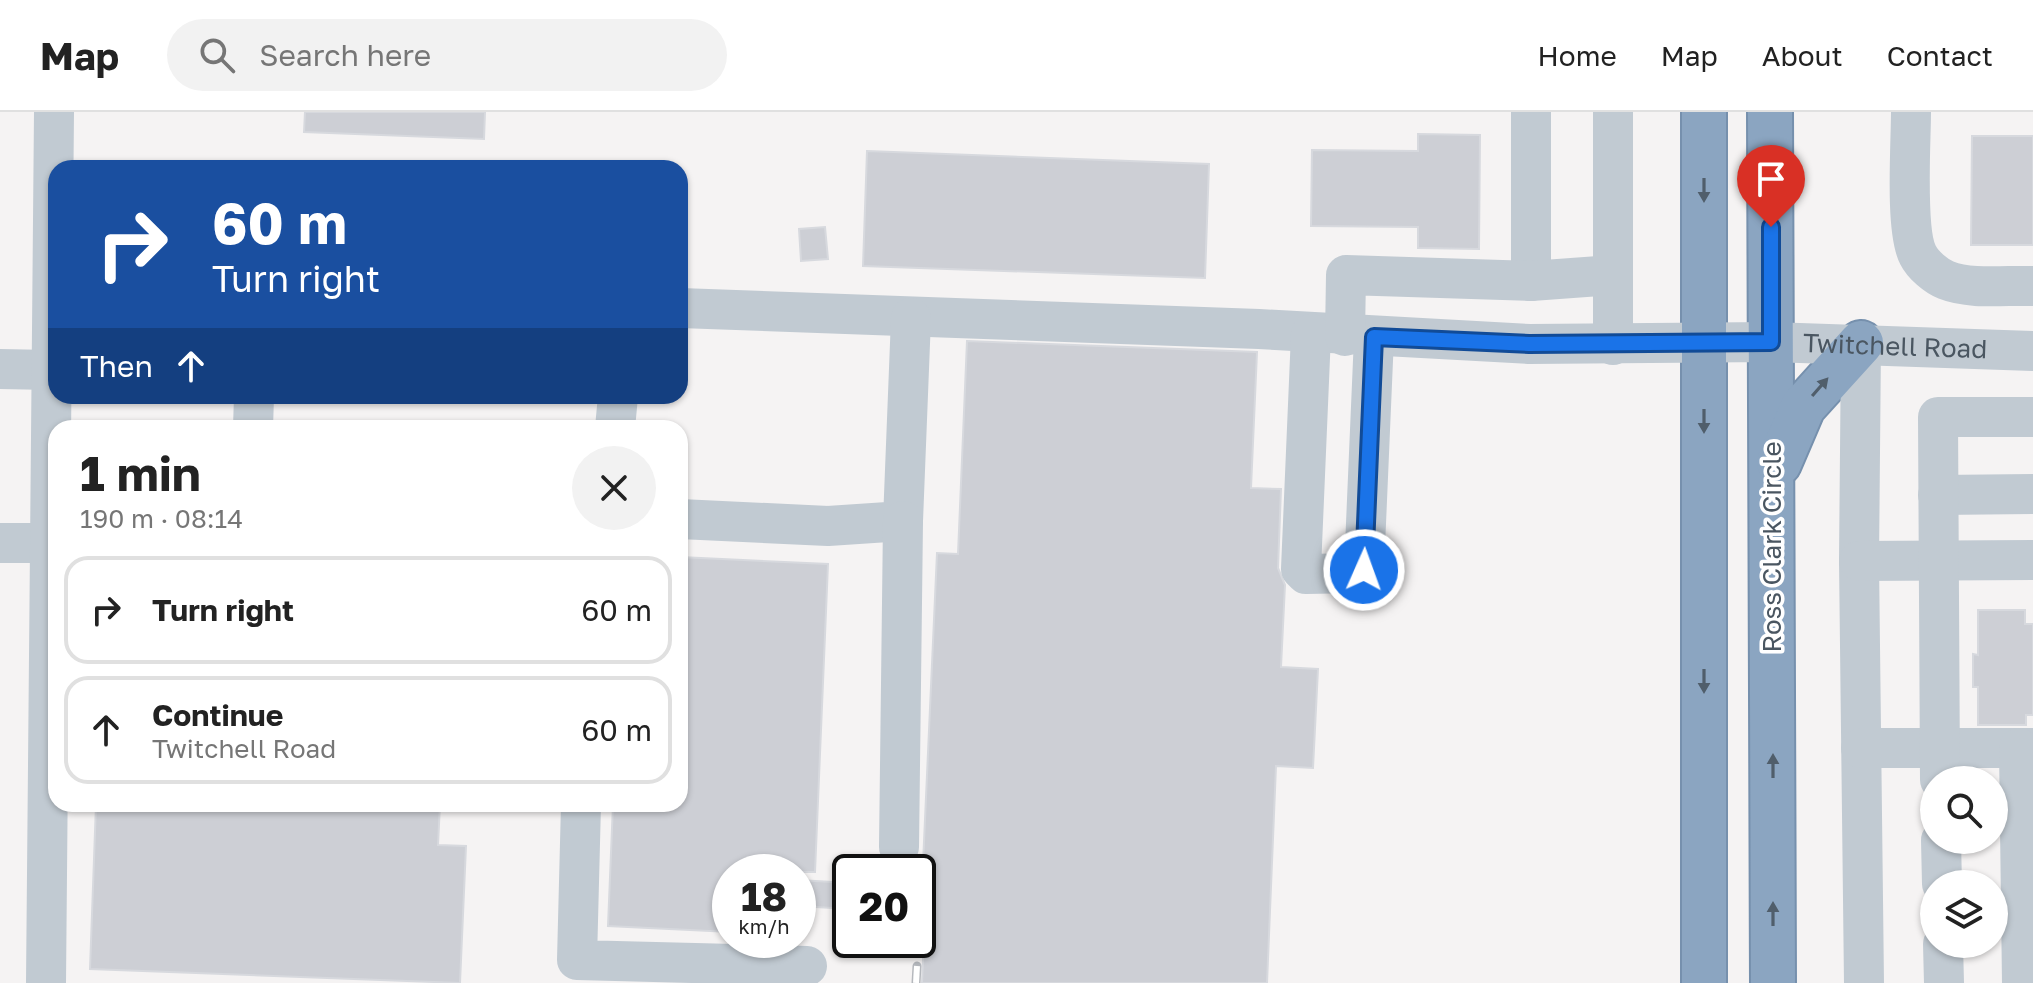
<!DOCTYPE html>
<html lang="en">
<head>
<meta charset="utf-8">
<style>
  body { margin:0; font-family:"Golos Text",sans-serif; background:#f2f2f2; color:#222; height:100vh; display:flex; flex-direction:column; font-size:30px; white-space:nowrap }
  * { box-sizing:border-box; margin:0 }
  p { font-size:26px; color:#767676 }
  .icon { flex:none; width:44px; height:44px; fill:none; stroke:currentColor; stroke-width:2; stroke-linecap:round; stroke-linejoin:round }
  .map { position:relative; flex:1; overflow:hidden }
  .panel { position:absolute; left:48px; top:308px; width:640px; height:392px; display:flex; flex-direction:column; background:#fff; border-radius:24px; box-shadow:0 2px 6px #0004 }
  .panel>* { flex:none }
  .guide { position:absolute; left:48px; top:48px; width:640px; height:244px; border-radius:24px; box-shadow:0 2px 6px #0004; background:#1a4fa0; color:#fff; overflow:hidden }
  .buttons { position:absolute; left:1920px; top:654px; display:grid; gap:16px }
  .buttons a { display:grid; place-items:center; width:88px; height:88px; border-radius:50%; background:#fff; box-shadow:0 2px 6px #0004; font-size:40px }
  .speed { position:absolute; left:712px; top:742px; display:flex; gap:16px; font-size:40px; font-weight:700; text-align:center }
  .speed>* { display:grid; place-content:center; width:104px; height:104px; border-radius:50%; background:#fff; box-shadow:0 2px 6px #0004; line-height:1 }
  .speed small { font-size:20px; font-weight:400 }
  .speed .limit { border:4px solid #111; border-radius:12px; background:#fff; color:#111 }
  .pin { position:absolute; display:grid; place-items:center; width:68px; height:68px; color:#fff; margin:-82px -34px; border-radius:50% 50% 50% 0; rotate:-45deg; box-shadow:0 0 8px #0007 }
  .pin .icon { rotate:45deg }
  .me { position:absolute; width:88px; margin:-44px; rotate:2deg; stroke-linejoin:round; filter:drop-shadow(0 0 6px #0008) }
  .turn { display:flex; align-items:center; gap:28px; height:168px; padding:0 32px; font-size:36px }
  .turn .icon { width:104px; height:104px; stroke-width:2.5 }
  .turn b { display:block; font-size:56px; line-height:68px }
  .then { display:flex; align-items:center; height:76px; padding:0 32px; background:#0003; gap:16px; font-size:30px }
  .round { display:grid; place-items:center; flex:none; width:84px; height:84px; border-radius:42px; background:#f2f2f2 }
  .overview { display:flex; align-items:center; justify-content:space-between; height:136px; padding:0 32px }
  h1 { font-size:48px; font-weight:700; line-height:60px }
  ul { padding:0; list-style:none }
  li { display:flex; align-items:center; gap:24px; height:108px; margin:0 16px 12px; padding:0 16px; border:4px solid #e0e0e0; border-radius:24px }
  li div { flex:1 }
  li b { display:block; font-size:30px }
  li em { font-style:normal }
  header { display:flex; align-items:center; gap:48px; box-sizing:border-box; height:112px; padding:0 40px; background:#fff; border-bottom:2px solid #e0e0e0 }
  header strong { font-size:38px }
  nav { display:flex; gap:44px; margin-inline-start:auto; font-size:28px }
  .search { width:560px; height:72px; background:#f2f2f2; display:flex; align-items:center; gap:20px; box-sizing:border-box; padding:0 28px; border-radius:44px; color:#767676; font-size:30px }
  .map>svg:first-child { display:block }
</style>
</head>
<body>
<header>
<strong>Map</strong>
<div class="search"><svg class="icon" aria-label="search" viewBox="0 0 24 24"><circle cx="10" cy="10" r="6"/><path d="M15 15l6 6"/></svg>Search here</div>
<nav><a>Home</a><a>Map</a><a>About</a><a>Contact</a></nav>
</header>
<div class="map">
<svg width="2033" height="871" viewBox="0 0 2033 871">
  <rect width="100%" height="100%" fill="#f5f3f3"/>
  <!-- building -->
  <g fill="#cdcfd5" stroke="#d7d9de" stroke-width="2">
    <polygon points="305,0 485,0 484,27 304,20"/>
    <polygon points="1418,22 1480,23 1479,137 1418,136 1418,115 1311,114 1312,38 1418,39"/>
    <polygon points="1972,24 2033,24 2033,133 1971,133"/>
    <polygon points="867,39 1209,52 1205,166 863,154"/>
    <polygon points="825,115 828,147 801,149 799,117"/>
    <polygon points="967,229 1257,240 1251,376 1281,377 1278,456 1285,473 1281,555 1318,557 1313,656 1276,654 1267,871 922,871 925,800 918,800 918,774 922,774 937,441 958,442"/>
    <polygon points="680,445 828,452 815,760 730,760 730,820 608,814 613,692 680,692"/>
    <polygon points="1978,498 2025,498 2025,512 2033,512 2033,603 2026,603 2026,613 1978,613 1978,575 1973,575 1973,542 1978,543"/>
    <polygon points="96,692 440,692 438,733 466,734 460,871 90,857"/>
    <polygon points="798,768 850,771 850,797 798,794"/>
  </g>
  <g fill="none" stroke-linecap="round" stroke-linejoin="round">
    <defs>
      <g id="highway">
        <polyline points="1770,0 1773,871"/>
        <polyline points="1779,351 1803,295 1861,231"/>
        <polyline points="1704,871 1704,0"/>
      </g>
    </defs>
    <!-- highway casing -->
    <use href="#highway" stroke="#7690ad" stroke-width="48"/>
    <!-- minor -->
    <g stroke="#c1cad2" stroke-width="40">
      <polyline points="1531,0 1531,169"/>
      <path d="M1911,0C1911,31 1905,119 1918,143C1923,153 1936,164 1946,168C1971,178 2006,173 2033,174"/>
      <path id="s1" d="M680,196L1259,217L1529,232L1771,230L2033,239"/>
      <polyline points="1311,222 1301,457 1306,462 1360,461 1364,458 1374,225"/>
      <polyline points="1345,224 1346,163 1531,169 1613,163"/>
      <polyline points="1861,231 1859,449 1864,871"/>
      <polyline points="1613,233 1613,0"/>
      <polyline points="0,257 51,258"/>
      <polyline points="253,316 254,284"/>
      <polyline points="615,316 618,284"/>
      <polyline points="1938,383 2033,382"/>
      <polyline points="680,407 828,414 903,409 911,206"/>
      <polyline points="0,431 52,431"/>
      <polyline points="1859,449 2033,448"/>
      <polyline points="1861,636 2033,636"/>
      <polyline points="2019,636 2022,871"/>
      <polyline points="1940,668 1938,305 2033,305"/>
      <polyline points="581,692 577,848 807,854"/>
      <polyline points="1941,728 1942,772"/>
      <polyline points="899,735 903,409"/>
      <polyline points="1943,832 1944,871"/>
      <polyline points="46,871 54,0"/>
    </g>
    <!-- highway -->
    <use href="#highway" stroke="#8ba5c1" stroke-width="44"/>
    <defs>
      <polyline id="rail" points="916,871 917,854"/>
    </defs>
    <!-- rail casing -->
    <use href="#rail" stroke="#b5b8bd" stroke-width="9"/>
    <!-- rail -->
    <use href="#rail" stroke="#fff" stroke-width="6" stroke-dasharray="18" stroke-linecap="butt"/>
  </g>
  <!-- one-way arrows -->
  <defs><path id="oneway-solid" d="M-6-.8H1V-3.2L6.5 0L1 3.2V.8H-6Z" transform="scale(2)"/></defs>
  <g fill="#505e6b">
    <use href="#oneway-solid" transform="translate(1704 78) rotate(90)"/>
    <use href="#oneway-solid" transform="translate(1820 275) rotate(-49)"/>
    <use href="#oneway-solid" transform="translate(1704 309) rotate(90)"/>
    <use href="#oneway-solid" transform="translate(1704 569) rotate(90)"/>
    <use href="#oneway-solid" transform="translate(1773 654) rotate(-90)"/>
    <use href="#oneway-solid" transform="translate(1773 802) rotate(-90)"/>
  </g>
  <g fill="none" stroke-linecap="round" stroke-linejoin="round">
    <defs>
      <polyline id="route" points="1364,458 1374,225 1529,232 1771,230 1771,115"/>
    </defs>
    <!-- route casing -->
    <use href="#route" stroke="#114b97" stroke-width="20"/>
    <!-- route -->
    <use href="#route" stroke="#1a73e8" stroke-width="14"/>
  </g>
  <g text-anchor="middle" stroke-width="7" stroke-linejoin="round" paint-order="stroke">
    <!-- street labels -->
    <g font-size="26" fill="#4a5661" stroke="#fff">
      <text dy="9" stroke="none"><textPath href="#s1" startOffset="1216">Twitchell Road</textPath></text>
      <text transform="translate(1772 435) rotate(-90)" y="9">Ross Clark Circle</text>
    </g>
  </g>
</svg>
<div class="buttons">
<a><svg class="icon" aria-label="search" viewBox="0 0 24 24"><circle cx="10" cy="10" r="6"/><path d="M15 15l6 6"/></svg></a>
<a><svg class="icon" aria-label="layers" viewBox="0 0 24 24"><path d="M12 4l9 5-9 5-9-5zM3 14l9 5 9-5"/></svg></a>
</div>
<div class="speed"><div>18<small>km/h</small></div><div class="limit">20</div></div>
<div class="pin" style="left:1771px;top:115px;background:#d93025"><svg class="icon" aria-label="arrive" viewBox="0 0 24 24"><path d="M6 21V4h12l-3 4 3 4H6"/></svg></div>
<svg class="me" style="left:1364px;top:458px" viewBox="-20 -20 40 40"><circle r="17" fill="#1a73e8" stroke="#fff" stroke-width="3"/><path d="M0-11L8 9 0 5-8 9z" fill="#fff"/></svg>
<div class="guide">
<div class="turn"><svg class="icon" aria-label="right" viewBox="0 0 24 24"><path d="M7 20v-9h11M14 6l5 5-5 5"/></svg><div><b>60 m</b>Turn right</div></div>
<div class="then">Then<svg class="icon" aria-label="ahead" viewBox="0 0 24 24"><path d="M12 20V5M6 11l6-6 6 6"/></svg></div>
</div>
<section class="panel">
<div class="overview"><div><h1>1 min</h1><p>190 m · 08:14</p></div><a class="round"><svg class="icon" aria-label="close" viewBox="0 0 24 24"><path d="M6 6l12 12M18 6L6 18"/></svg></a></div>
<ul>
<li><svg class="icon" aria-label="right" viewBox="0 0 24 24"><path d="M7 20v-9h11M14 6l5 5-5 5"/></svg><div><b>Turn right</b></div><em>60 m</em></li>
<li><svg class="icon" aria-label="ahead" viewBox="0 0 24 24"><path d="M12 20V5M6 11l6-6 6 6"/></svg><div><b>Continue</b><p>Twitchell Road</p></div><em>60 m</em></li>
</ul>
</section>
</div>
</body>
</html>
